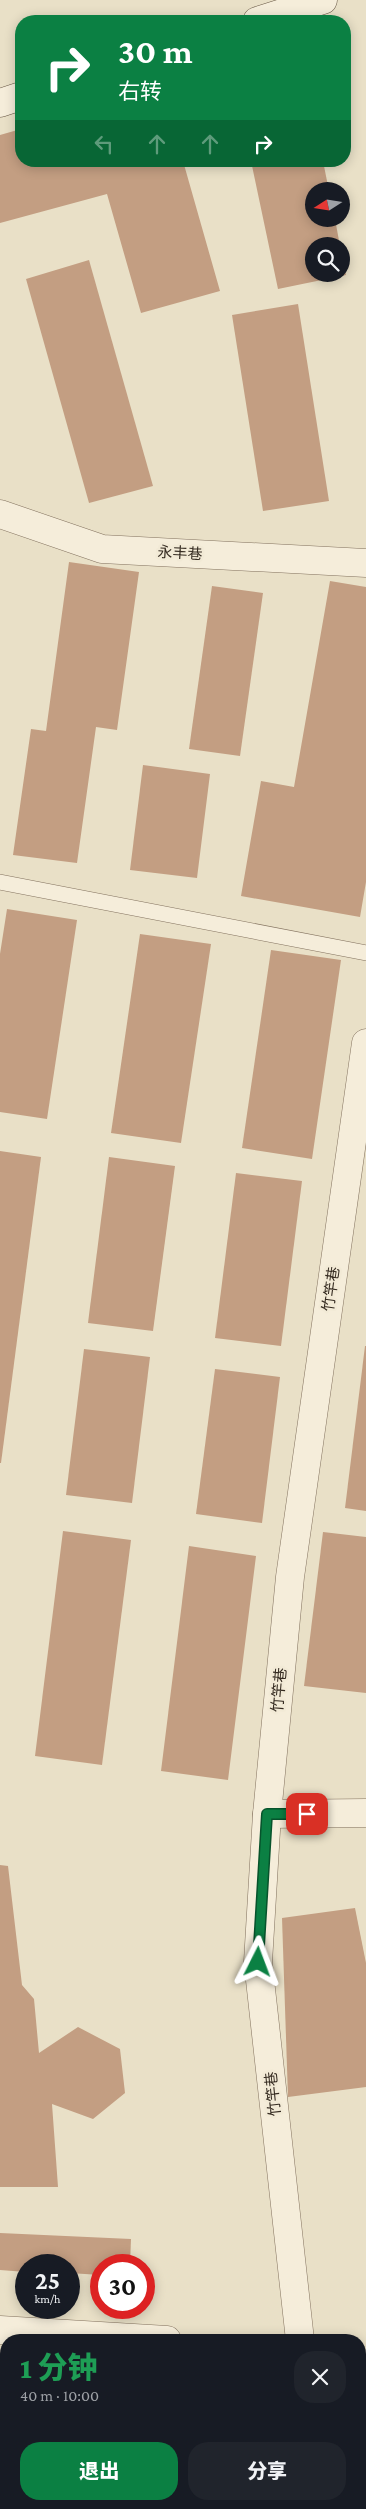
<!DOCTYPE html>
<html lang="zh">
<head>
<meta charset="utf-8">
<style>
  body { margin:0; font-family:"Crimson Pro","Noto Sans SC",serif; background:#20242c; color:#f1f3f6; height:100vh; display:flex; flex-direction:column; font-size:19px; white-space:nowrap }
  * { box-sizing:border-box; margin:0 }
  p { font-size:16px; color:#9ea1a6 }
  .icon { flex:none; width:28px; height:28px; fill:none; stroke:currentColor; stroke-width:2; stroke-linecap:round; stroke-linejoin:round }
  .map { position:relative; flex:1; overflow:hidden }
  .panel { position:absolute; left:0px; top:2334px; width:366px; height:176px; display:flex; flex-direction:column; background:#171b24; border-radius:20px 20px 0 0; box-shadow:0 2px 12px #0003 }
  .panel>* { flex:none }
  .top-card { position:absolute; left:15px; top:15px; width:336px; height:152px; border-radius:20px; box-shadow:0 2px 12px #0003; background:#0b8043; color:#fff; overflow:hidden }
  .needle { width:32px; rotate:258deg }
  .controls { position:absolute; left:305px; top:182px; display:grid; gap:10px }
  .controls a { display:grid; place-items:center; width:45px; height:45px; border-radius:50%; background:#171b24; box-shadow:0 2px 12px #0003; font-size:25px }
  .speed { position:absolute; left:15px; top:2254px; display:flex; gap:10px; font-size:25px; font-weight:700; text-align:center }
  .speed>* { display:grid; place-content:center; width:65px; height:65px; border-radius:50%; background:#171b24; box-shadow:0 2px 12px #0003; line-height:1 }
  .speed small { font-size:12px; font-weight:400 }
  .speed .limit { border:8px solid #d22; background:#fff; color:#111 }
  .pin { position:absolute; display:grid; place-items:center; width:42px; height:42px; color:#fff; margin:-21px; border-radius:10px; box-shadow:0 2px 8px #0006 }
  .me { position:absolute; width:55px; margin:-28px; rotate:3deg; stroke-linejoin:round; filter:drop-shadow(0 0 4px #0008) }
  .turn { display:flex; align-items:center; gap:18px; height:105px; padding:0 20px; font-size:22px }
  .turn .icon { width:65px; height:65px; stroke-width:2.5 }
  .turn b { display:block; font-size:35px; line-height:42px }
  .lanes { display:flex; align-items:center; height:48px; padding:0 20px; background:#0003; justify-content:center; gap:25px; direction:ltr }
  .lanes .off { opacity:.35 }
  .round { display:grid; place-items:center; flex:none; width:52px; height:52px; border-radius:20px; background:#20242c }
  .summary { display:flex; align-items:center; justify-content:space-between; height:85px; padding:0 20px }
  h1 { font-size:30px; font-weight:800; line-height:38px; color:#1e9e55 }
  .cta { display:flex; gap:10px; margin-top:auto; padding:10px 20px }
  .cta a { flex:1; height:58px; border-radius:20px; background:#0b8043; color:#fff; font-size:20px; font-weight:800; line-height:58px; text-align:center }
  .cta a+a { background:#20242c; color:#f1f3f6 }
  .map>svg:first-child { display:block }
</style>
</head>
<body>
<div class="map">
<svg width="366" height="2509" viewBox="0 0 366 2509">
  <rect width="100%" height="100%" fill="#e9e0c7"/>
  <!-- building -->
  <g fill="#c39e82">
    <polygon points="21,129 21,161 183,161 220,291 141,313 107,194 0,223 0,135"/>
    <polygon points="251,161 323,161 329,191 314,191 314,219 335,219 340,246 314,246 314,274 341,274 342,254 346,275 278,289"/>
    <polygon points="89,260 153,486 89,503 26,279"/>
    <polygon points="298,304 329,501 263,511 232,315"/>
    <polygon points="69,562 139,572 117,730 96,727 77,863 13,855 31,729 46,731"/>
    <polygon points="330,581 366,587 366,882 360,917 241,896 261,781 294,787"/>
    <polygon points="212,586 263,593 240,756 189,749"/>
    <polygon points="143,765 210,774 197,878 130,870"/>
    <polygon points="7,909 77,920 47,1119 0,1112 0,954"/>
    <polygon points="140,934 211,944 181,1143 111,1133"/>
    <polygon points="271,950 341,960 312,1159 242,1148"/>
    <polygon points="0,1151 41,1157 1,1463 0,1463"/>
    <polygon points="109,1157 175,1166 153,1331 88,1323"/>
    <polygon points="236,1173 302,1181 281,1346 215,1338"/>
    <polygon points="365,1346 366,1346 366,1511 345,1508"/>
    <polygon points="84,1349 150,1357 132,1503 66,1495"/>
    <polygon points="215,1369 280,1377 262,1523 196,1514"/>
    <polygon points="63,1531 131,1540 102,1765 35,1756"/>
    <polygon points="323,1532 366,1537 366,1693 304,1686"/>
    <polygon points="189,1546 256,1556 228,1780 161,1771"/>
    <polygon points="0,1865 8,1866 22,1985 34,1999 39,2053 78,2027 120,2049 125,2093 93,2119 52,2104 58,2187 0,2187"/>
    <polygon points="355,1908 366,1963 366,2087 288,2097 282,1918"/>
    <polygon points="0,2233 131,2239 130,2265 101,2265 101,2275 69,2273 69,2265 26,2265 26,2272 0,2270"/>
    <polygon points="6,2453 6,2504 196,2504 198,2509 0,2509 0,2455"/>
  </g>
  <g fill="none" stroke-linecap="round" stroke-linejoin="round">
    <defs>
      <polyline id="service" points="0,882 366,953"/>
      <g id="minor">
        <polyline points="0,514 102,549 366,563"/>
        <polyline points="267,1814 366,1813"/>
        <polyline points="0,2330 167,2340"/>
        <polyline points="300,2340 258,1962 267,1814 290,1577 366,1043"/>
        <polyline points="346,2504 347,2509"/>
      </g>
      <g id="secondary">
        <polyline points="257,21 323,0"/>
        <polyline points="0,103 21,96"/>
      </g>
    </defs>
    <!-- service casing -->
    <use href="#service" stroke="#83725f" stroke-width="16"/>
    <!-- minor casing -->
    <use href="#minor" stroke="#83725f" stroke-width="29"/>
    <!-- secondary casing -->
    <use href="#secondary" stroke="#655442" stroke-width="29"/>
    <!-- service -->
    <use href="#service" stroke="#f5edda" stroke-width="15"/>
    <!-- minor -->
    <use href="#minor" stroke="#f5edda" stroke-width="28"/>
    <!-- secondary -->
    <use href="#secondary" stroke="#f5edda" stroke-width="28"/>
  </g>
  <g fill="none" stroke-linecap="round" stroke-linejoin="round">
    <defs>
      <polyline id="route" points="258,1962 267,1814 307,1814"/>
    </defs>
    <!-- route casing -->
    <use href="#route" stroke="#07532c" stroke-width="12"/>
    <!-- route -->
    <use href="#route" stroke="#0b8043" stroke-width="9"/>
  </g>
  <g text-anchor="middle" stroke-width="5" stroke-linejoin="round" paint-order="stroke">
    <!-- street labels -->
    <g font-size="15" fill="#352b21" stroke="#f2ead6">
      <text transform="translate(180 553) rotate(3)" y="5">永丰巷</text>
      <text transform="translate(331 1289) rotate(-82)" y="5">竹竿巷</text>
      <text transform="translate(279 1690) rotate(-85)" y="5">竹竿巷</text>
      <text transform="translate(273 2094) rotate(-96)" y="5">竹竿巷</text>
    </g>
  </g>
</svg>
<div class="controls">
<a><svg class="needle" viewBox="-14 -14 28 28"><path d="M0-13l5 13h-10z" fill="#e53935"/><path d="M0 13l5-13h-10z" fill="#9ea1a6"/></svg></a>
<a><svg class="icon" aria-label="search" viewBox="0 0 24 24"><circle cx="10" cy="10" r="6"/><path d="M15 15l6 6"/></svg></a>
</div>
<div class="speed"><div>25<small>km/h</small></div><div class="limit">30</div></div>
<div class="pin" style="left:307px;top:1814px;background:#d93025"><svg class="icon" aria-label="arrive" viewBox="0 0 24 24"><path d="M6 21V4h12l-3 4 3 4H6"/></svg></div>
<svg class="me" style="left:258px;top:1962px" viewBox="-20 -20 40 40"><path d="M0-17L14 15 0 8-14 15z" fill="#0b8043" stroke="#fff" stroke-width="4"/></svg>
<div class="top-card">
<div class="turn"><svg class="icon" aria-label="right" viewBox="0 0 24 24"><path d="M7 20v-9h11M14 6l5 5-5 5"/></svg><div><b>30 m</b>右转</div></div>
<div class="lanes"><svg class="icon off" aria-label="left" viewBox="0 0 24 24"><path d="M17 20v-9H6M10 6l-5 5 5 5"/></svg><svg class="icon off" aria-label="ahead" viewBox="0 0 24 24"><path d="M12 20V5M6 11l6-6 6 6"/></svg><svg class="icon off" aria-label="ahead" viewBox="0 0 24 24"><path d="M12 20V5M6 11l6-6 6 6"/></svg><svg class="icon" aria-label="right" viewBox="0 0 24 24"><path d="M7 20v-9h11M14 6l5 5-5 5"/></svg></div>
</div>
<section class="panel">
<div class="summary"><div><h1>1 分钟</h1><p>40 m · 10:00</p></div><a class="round"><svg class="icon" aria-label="close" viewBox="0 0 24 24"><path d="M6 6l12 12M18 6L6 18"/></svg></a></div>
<div class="cta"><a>退出</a><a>分享</a></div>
</section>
</div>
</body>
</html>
